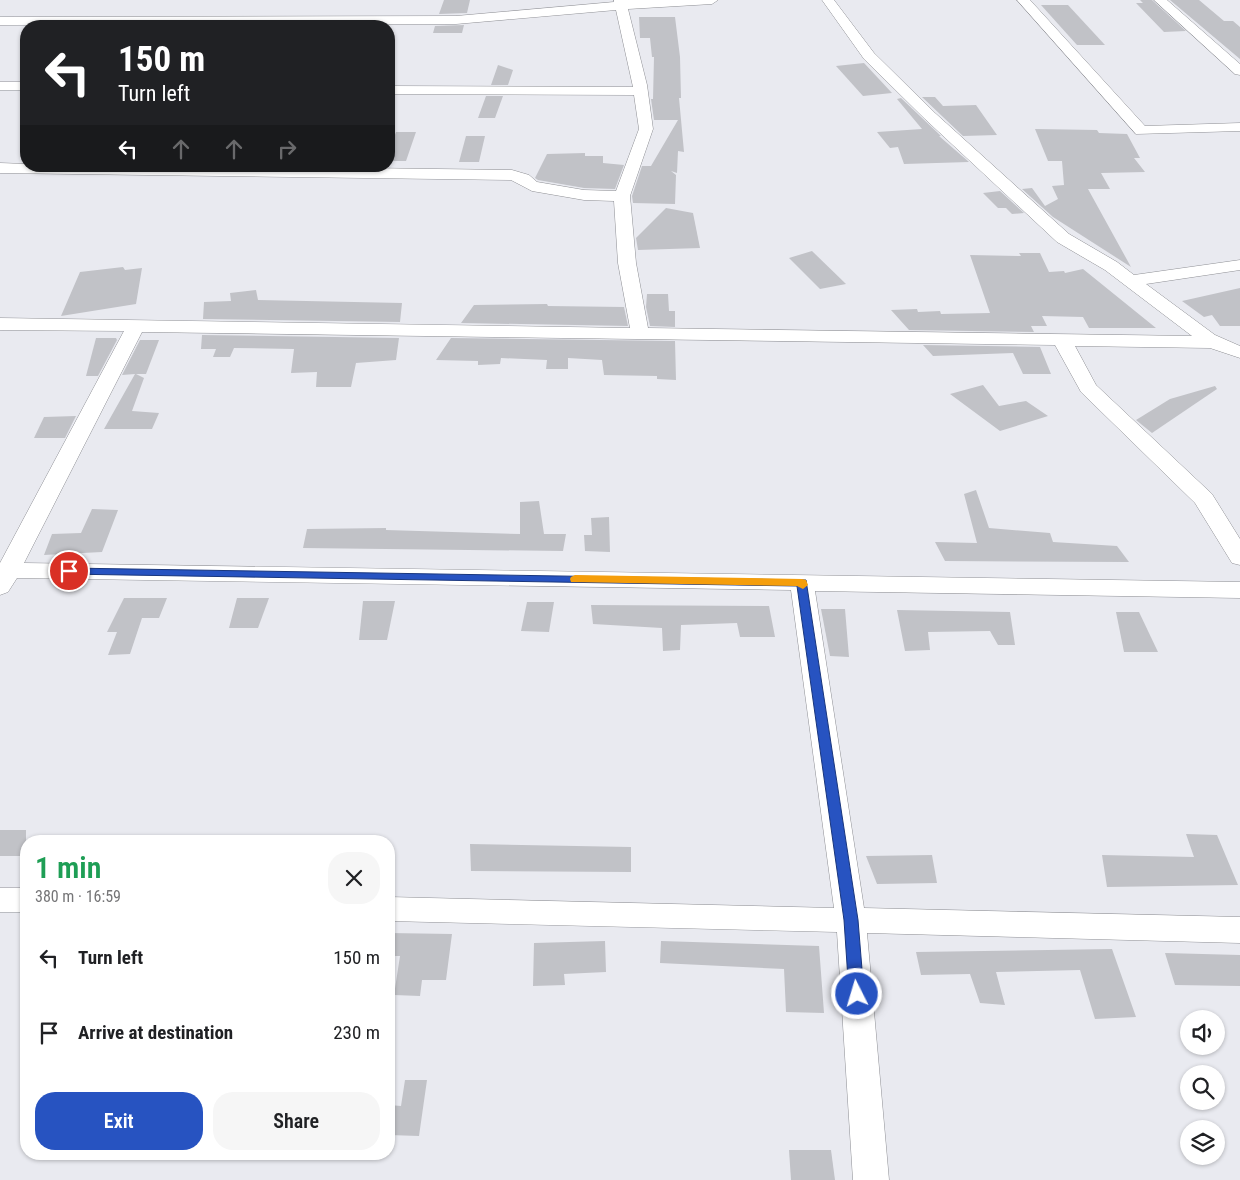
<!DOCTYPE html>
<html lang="en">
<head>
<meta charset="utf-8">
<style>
  body { margin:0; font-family:"Roboto Condensed",sans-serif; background:#f6f6f6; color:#202124; height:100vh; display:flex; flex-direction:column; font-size:19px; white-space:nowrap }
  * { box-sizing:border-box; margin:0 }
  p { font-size:16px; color:#757577 }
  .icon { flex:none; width:28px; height:28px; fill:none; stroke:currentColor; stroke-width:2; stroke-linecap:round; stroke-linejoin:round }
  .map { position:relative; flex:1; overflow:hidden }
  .sheet { position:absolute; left:20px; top:835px; width:375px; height:325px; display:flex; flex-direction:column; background:#fff; border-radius:20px; box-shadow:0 1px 4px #0004 }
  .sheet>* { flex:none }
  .top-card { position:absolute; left:20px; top:20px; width:375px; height:152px; border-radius:20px; box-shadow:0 1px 4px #0004; background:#202124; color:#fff; overflow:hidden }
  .controls { position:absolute; left:1180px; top:1010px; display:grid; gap:10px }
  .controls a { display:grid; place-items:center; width:45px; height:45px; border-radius:50%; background:#fff; box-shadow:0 1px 4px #0004; font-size:25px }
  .pin { position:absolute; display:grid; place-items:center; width:42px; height:42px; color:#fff; margin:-21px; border:2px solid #fff; border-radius:50%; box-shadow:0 1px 5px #0007 }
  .me { position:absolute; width:55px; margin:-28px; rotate:355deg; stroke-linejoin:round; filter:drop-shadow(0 0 4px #0008) }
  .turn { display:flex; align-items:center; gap:18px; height:105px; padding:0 15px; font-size:22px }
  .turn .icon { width:65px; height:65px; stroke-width:2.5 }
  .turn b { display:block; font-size:35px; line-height:42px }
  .lanes { display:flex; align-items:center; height:48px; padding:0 15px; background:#0003; justify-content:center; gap:25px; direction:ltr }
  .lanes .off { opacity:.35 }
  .round { display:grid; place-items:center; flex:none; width:52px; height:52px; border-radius:20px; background:#f6f6f6 }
  .overview { display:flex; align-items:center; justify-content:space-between; height:85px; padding:0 15px }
  h1 { font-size:30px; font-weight:600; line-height:38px; color:#1e9e55 }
  .cta { display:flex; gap:10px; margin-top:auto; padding:10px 15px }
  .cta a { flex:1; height:58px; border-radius:20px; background:#2753c1; color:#fff; font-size:20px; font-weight:600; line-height:58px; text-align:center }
  .cta a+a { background:#f6f6f6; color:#202124 }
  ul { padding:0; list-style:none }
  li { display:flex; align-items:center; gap:15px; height:75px; padding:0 15px }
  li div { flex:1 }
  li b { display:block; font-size:19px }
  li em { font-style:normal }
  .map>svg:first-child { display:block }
</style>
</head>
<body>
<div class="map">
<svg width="1240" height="1180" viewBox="0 0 1240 1180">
  <rect width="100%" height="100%" fill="#e9eaf0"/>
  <!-- building -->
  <g fill="#c1c2c7">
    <polygon points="444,0 470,0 467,13 439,14"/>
    <polygon points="1140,0 1152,0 1186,31 1164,32 1136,3 1143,3"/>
    <polygon points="1170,0 1199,0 1224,21 1233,21 1240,27 1240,59"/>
    <polygon points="1041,5 1068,5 1105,45 1077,45"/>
    <polygon points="639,17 675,17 680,57 681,98 679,98 684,152 678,151 677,173 671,171 676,175 675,204 633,203 632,196 642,166 651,166 678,120 654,120 651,99 653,99 654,57 652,57 650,38 640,38"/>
    <polygon points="464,25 462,33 433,33 435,26"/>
    <polygon points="864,63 892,93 863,96 836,66"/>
    <polygon points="498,65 513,70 508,85 491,85"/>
    <polygon points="486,96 503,96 495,118 478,118"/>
    <polygon points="922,97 935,97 943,106 976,105 997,135 963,136"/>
    <polygon points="901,98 941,136 939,136 969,162 904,164 898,147 890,148 877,132 922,129 897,99"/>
    <polygon points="1035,129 1097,130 1099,133 1127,134 1140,158 1134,158 1145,172 1101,173 1110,189 1088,189 1131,267 1053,217 1022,189 1032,188 1045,206 1058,199 1052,186 1064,185 1062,161 1048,161"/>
    <polygon points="396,132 416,132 406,161 389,161 389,151"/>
    <polygon points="466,136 485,136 479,162 459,162"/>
    <polygon points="585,153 585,156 603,156 603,163 624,165 615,189 584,188 538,180 535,178 547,154"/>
    <polygon points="1000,191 1024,213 1012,214 1006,208 998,208 983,193"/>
    <polygon points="666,208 693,213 700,248 638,250 636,238"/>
    <polygon points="812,251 846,284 820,289 789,258"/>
    <polygon points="1019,253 1040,253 1049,272 1064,271 1065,273 1083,269 1156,328 1089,328 1083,317 1042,316 1047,326 1031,326 1034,332 909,330 891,310 917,309 918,312 940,311 941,314 990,313 970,255 1021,256"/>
    <polygon points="123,267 125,270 142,268 136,304 61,316 80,272"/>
    <polygon points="1240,288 1240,326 1220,326 1212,315 1204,317 1182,301"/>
    <polygon points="256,290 258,300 402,303 400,322 203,319 204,302 231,301 230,293"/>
    <polygon points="647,294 668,294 669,311 675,311 675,327 650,326 646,307"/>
    <polygon points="547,304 548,306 624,307 628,326 461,323 474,305"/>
    <polygon points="202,335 399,338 396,360 356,363 351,387 316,387 317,372 291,373 294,349 234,348 230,357 213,357 216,349 201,349"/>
    <polygon points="96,338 116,338 117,340 98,376 86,376"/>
    <polygon points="451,338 675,341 676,380 657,379 657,376 604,375 602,360 568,358 568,369 546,369 547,360 501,358 500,364 478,365 478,361 436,360"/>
    <polygon points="140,340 159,340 146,374 136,374 144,378 132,411 159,413 152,429 104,429 135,374 122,375"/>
    <polygon points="923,345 1040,347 1051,374 1023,374 1013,353 933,356"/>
    <polygon points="983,385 999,406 1026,401 1048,416 1000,431 950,394"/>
    <polygon points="1215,386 1217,389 1152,433 1136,420 1170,399"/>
    <polygon points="76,416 65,438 34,438 44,417"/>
    <polygon points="976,490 989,528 1050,533 1053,542 1117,546 1129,562 945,561 935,542 977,543 964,494"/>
    <polygon points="539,501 544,534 566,534 563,551 303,548 307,529 386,528 386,530 520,534 520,502"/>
    <polygon points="92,509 118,510 102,552 44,555 52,534 81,533"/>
    <polygon points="609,517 610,552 585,551 584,535 592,535 591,518"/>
    <polygon points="124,598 167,598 159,618 142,618 130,654 108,655 117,632 107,632"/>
    <polygon points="237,598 269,598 258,628 229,628"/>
    <polygon points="363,601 395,601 387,640 359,640"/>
    <polygon points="527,602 554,602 549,632 521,631"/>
    <polygon points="591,605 769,606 775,637 740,637 737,623 681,625 680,650 663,651 662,628 593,624"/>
    <polygon points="821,609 845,609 849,657 830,656"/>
    <polygon points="897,610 1010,612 1015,645 998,645 990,631 928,632 930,650 905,651"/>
    <polygon points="1116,612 1139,612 1158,652 1124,652"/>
    <rect x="0" y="830" width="26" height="26"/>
    <polygon points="1186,834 1217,835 1238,885 1107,887 1102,855 1194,857"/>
    <polygon points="470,844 631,847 631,872 471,871"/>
    <polygon points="932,855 937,883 877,884 866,856"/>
    <polygon points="389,933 452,934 446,980 422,980 420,996 394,995 400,956 389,956"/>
    <polygon points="605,941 606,972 564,974 565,985 533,986 534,943"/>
    <polygon points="661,941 819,946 824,1013 786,1012 784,969 660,963"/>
    <polygon points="1112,949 1136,1017 1095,1019 1080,970 996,972 1005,1005 980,1003 970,974 921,975 916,952"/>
    <polygon points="1165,953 1240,955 1240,986 1175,985"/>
    <polygon points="405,1080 427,1080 419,1136 389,1135 389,1105 401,1106"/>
    <polygon points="789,1150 831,1150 835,1180 791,1180"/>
  </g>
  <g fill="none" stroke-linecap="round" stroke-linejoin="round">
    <defs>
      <g id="minor">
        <polygon points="614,0 718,0 712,4 628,9 647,85 653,129 630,196 636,263 648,328 1192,336 1105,270 1057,242 925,119 864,59 822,0 834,0 874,53 935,113 1069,234 1117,262 1134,275 1240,260 1240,270 1146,284 1215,335 1240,346 1240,358 1210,348 1075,346 1096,385 1212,494 1240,539 1240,565 1232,563 1195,503 1081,392 1055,345 142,332 24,563 1240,582 1240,598 815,591 864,908 1240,917 1240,943 867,933 889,1180 853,1180 837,932 389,921 389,897 834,908 791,590 17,578 8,592 0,595 0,563 124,331 0,330 0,318 630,328 618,263 614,201 584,200 532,191 511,180 0,173 0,163 26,164 26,166 213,166 512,170 529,175 537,182 584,190 616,191 639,129 634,95 389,94 389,86 633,87 616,10 456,24 0,25 0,17 456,16 614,2"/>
        <polygon points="1017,0 1030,0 1145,126 1240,123 1240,131 1136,134"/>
        <polygon points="1154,0 1167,0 1240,64 1240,75 1235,74"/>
        <rect x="0" y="82" width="26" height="8"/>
        <rect x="0" y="888" width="26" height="24"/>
      </g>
    </defs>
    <!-- minor casing -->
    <use href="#minor" stroke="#8e8f94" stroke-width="1"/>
    <!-- minor -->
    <use href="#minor" fill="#fff" fill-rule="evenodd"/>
  </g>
  <!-- route -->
  <polygon fill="#2753c1" stroke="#19367d" points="69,568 806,580 858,920 864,994 862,999 857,1001 851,999 849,994 844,920 797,586 65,574 64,571 65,569"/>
  <!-- slow -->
  <polygon fill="#f59e0b" points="575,575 802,579 806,580 808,585 803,589 797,586 571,582 570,579 571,577"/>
</svg>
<div class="controls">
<a><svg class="icon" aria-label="sound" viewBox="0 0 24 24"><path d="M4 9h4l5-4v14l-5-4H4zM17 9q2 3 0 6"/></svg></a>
<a><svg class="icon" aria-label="search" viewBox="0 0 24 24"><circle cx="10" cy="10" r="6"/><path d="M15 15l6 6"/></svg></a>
<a><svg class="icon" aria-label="layers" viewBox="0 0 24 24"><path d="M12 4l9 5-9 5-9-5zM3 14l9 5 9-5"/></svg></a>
</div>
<div class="pin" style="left:69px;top:571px;background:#d93025"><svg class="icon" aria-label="arrive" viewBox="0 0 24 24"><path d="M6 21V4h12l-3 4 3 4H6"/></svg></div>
<svg class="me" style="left:857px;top:994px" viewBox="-20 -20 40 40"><circle r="17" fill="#2753c1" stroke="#fff" stroke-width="3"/><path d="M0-11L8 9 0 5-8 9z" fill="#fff"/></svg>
<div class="top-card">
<div class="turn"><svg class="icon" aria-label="left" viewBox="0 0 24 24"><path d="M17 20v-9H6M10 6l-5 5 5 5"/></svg><div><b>150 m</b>Turn left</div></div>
<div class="lanes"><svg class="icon" aria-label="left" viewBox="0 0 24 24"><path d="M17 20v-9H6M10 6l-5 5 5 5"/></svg><svg class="icon off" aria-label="ahead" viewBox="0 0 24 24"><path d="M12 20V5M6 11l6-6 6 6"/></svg><svg class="icon off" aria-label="ahead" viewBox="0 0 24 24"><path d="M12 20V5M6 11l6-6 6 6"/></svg><svg class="icon off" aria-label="right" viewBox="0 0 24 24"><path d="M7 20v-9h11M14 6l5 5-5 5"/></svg></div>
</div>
<section class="sheet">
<div class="overview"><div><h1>1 min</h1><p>380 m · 16:59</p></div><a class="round"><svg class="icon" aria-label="close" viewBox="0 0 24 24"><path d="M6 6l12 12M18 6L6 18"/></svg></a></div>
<ul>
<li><svg class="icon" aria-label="left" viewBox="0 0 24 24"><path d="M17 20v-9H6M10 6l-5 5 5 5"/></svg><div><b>Turn left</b></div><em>150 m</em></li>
<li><svg class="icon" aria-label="arrive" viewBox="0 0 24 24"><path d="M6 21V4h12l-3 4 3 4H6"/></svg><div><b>Arrive at destination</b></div><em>230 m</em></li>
</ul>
<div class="cta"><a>Exit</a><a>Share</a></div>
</section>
</div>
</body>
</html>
